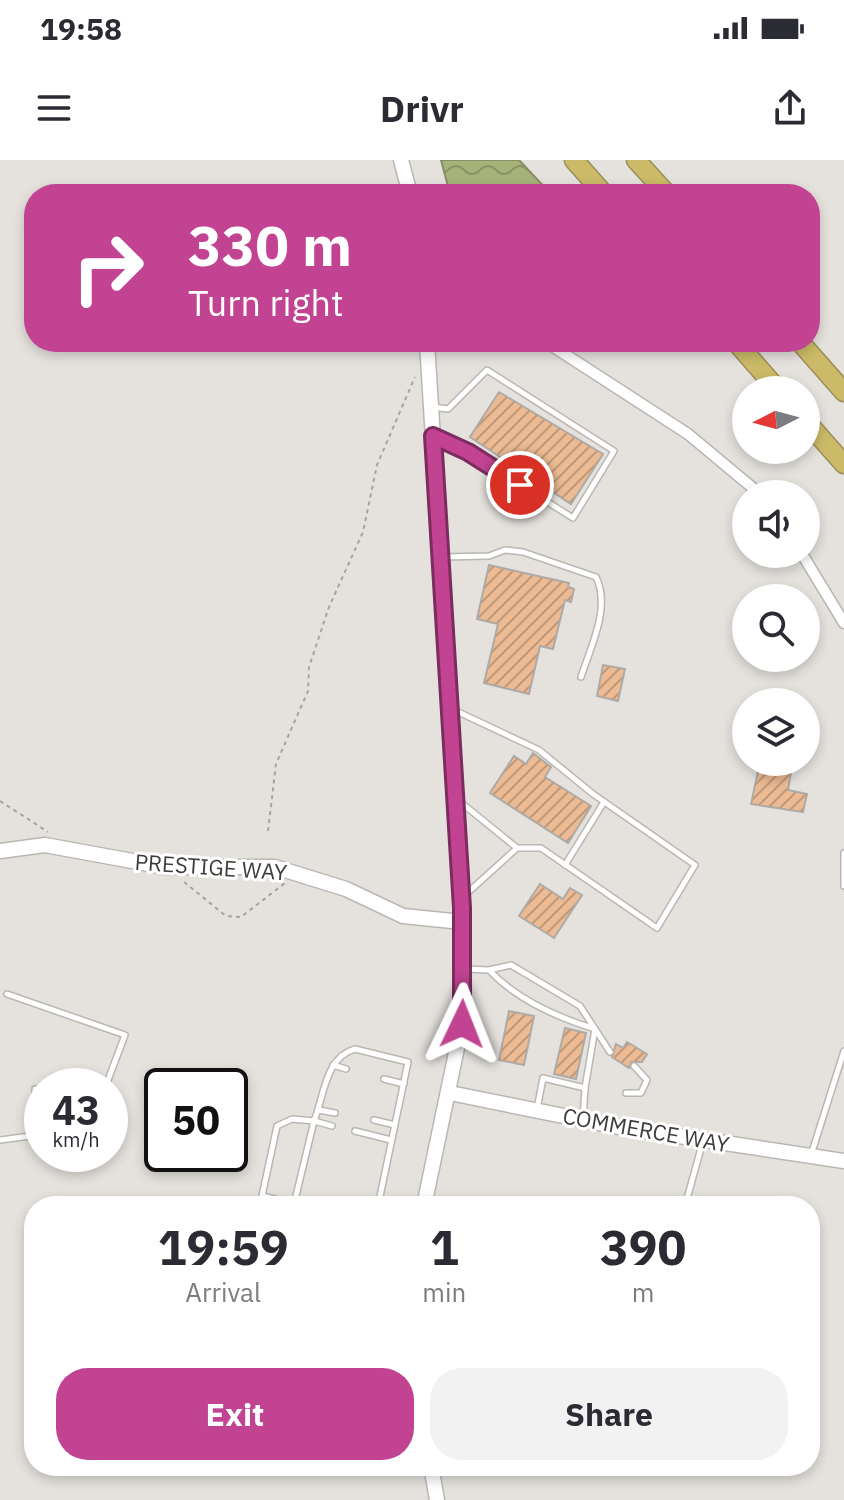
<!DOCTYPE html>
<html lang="en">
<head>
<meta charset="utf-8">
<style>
  body { margin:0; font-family:"IBM Plex Sans",sans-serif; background:#f2f2f3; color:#2b2b33; height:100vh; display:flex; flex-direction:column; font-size:30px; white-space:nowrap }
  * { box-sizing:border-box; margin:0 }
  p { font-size:26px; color:#7c7c81 }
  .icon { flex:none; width:44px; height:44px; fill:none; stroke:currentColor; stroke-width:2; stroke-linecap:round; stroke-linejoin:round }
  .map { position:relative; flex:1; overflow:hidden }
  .drawer { position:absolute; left:24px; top:1036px; width:796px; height:280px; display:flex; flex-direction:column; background:#fff; border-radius:32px; box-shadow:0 4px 12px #0003 }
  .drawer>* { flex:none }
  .hud { position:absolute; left:24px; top:24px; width:796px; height:168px; border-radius:32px; box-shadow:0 4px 12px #0003; background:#c14391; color:#fff; overflow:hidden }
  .needle { width:52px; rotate:264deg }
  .tools { position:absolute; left:732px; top:216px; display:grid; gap:16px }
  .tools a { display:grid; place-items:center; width:88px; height:88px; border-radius:50%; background:#fff; box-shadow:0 4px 12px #0003; font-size:40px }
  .speed { position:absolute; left:24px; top:908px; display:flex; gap:16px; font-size:40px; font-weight:700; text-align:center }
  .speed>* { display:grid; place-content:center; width:104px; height:104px; border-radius:50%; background:#fff; box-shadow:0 4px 12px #0003; line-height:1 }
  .speed small { font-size:20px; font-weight:400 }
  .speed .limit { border:4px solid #111; border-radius:12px; background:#fff; color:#111 }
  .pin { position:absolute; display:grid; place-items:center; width:68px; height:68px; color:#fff; margin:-34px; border:4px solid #fff; border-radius:50%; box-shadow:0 2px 8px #0007 }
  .me { position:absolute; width:88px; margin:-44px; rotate:2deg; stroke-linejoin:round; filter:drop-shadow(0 0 6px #0008) }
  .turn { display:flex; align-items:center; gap:28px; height:168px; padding:0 32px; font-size:36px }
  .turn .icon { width:104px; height:104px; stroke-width:2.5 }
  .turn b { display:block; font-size:56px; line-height:68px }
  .eta { display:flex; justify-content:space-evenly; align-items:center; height:136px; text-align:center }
  .eta b { font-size:48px; font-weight:800; line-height:56px }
  .action { display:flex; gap:16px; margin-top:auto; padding:16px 32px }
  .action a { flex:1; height:92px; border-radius:32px; background:#c14391; color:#fff; font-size:32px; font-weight:800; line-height:92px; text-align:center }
  .action a+a { background:#f2f2f3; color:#2b2b33 }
  .status { display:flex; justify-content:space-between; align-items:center; height:56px; padding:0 40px; background:#fff; direction:ltr }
  .status svg { height:22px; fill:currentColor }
  header { display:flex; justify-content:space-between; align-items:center; height:104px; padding:0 32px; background:#fff; font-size:36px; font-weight:800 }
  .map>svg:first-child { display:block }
</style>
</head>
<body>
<div class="status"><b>19:58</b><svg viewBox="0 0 49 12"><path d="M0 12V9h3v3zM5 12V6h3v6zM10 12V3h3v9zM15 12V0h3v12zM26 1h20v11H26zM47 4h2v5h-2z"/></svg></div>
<header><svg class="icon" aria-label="menu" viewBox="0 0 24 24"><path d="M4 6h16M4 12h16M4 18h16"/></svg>Drivr<svg class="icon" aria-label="share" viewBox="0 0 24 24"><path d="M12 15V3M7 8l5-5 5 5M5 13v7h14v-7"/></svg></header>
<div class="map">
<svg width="844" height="1340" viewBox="0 0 844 1340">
  <defs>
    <pattern id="water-waves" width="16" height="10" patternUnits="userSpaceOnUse" patternTransform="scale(2)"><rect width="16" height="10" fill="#a7b279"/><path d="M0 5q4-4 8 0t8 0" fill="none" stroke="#899264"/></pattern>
    <pattern id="building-hatch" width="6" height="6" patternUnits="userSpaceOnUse" patternTransform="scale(2)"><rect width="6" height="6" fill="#ecbb93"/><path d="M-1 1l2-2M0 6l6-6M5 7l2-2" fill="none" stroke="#c19979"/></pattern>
  </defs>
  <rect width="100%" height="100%" fill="#e5e2de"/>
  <!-- water -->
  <polygon fill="url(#water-waves)" stroke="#888f66" stroke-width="2" points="441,0 519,0 551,34 450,34"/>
  <!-- building -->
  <g fill="url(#building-hatch)" stroke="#aeaaa6" stroke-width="2">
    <polygon points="499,232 603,294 571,344 470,277"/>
    <polygon points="489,405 569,423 568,427 574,429 571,442 565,440 553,489 540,486 529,534 484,523 498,464 477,459"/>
    <polygon points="603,505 625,509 618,541 597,536"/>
    <polygon points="533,593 551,607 545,617 591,646 568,683 490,633 514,596 526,604"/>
    <polygon points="760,602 793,602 788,630 807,634 803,652 751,644"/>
    <polygon points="540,724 563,739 570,728 582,735 554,778 519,756"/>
    <polygon points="509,851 534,856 524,905 499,900"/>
    <polygon points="565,868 586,873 576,919 554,914"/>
    <polygon points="627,882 647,894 642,902 631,902 629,908 612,897 616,884 623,888"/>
  </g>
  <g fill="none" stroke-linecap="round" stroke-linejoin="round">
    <defs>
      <g id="lane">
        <polyline points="432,247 448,249 487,210 614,291 573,358 468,292 436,277"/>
        <path d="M442,397L489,396L505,390L523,392L596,417C611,447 591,486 581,517"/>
        <polyline points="454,550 539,590 593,634 695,705 657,768 541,688 517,688 464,736"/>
        <polyline points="459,641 517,688"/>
        <polyline points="844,693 844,726"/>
        <polyline points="565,705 604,642"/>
        <path d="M465,809L489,810C517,840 556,857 595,869L585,928"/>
        <polyline points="489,810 511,805 580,846 610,892"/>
        <polyline points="7,834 125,875 108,920"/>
        <polyline points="333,905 346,909"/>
        <polyline points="384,919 404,924"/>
        <polyline points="626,933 641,933 647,920 634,906"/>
        <polyline points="537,949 543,918 585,928 583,959"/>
        <polyline points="319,950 335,953"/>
        <polyline points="374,960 395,965"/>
        <path d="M332,966L314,961C324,937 325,897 355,889L408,902L378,1046"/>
        <polyline points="355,971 391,980"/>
        <polyline points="0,980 38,975 35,929"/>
        <polyline points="811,995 844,891"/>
        <path d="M294,1044L314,961L292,959L277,966L262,1036C276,1039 290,1043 304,1046"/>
        <polyline points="685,1046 703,981"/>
      </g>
      <g id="street">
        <polyline points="546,182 688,274 760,334"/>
        <polyline points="802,394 844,463"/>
      </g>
      <g id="secondary">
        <polyline points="401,0 410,34"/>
        <polyline points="0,691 45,685 165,707 275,707 346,729 403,756 462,762"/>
        <polyline points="450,933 613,966 844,1001"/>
        <polyline points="424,1046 462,864 462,748 427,182"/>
        <polyline points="431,1306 437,1340"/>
      </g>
      <g id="highway">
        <polyline points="574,0 604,34"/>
        <polyline points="636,0 667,34"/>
        <polyline points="736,182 778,230"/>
        <polyline points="800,182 844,232"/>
        <polyline points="806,261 844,304"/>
      </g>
    </defs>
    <!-- lane casing -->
    <use href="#lane" stroke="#bab7b3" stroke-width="8"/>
    <!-- street casing -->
    <use href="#street" stroke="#bab7b3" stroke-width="13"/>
    <!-- secondary casing -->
    <use href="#secondary" stroke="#bab7b3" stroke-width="17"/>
    <!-- highway casing -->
    <use href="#highway" stroke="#9a8f58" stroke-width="21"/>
    <!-- path -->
    <g stroke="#a6a4a1" stroke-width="2" stroke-dasharray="4 4" stroke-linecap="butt">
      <polyline points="0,641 48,672"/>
      <polyline points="268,671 276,604 308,531 309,507 329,447 363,372 377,305 415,217"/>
      <polyline points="184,722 226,756 241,757 285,723"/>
    </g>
    <!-- lane -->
    <use href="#lane" stroke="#fff" stroke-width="5"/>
    <!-- street -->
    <use href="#street" stroke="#fff" stroke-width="10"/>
    <!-- secondary -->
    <use href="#secondary" stroke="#fff" stroke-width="14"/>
    <!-- highway -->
    <use href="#highway" stroke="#cbbb68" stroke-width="18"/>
  </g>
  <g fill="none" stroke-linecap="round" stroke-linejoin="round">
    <defs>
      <polyline id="route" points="462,864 462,748 433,276 468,292 520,325"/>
    </defs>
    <!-- route casing -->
    <use href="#route" stroke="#7d2c5e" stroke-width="20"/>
    <!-- route -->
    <use href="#route" stroke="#c14391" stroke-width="14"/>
  </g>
  <g text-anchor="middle" stroke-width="6" stroke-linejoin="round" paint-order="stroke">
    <!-- street labels -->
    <g font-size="22" fill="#3e3d3b" stroke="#fff">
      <text transform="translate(211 707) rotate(4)" y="8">PRESTIGE WAY</text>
      <text transform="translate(646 970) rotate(10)" y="8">COMMERCE WAY</text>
    </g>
  </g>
</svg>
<div class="tools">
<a><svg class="needle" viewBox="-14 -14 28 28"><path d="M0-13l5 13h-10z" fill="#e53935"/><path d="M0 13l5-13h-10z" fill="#7c7c81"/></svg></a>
<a><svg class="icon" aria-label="sound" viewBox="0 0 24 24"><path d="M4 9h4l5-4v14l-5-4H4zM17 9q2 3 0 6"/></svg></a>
<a><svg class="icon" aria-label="search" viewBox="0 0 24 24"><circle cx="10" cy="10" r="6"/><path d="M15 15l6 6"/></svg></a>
<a><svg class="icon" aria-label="layers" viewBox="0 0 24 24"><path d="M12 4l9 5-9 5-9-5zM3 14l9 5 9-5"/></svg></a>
</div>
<div class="speed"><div>43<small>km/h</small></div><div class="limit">50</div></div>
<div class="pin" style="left:520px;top:325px;background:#d93025"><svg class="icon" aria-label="arrive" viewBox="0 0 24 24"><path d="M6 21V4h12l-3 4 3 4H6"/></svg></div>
<svg class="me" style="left:462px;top:864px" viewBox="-20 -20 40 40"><path d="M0-17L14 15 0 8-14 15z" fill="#c14391" stroke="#fff" stroke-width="4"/></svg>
<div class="hud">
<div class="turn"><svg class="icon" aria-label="right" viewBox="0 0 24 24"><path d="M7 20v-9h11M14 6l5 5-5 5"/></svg><div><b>330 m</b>Turn right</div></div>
</div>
<section class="drawer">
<div class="eta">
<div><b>19:59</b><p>Arrival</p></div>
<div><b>1</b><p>min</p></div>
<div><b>390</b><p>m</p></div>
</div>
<div class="action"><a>Exit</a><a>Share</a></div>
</section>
</div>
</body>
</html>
